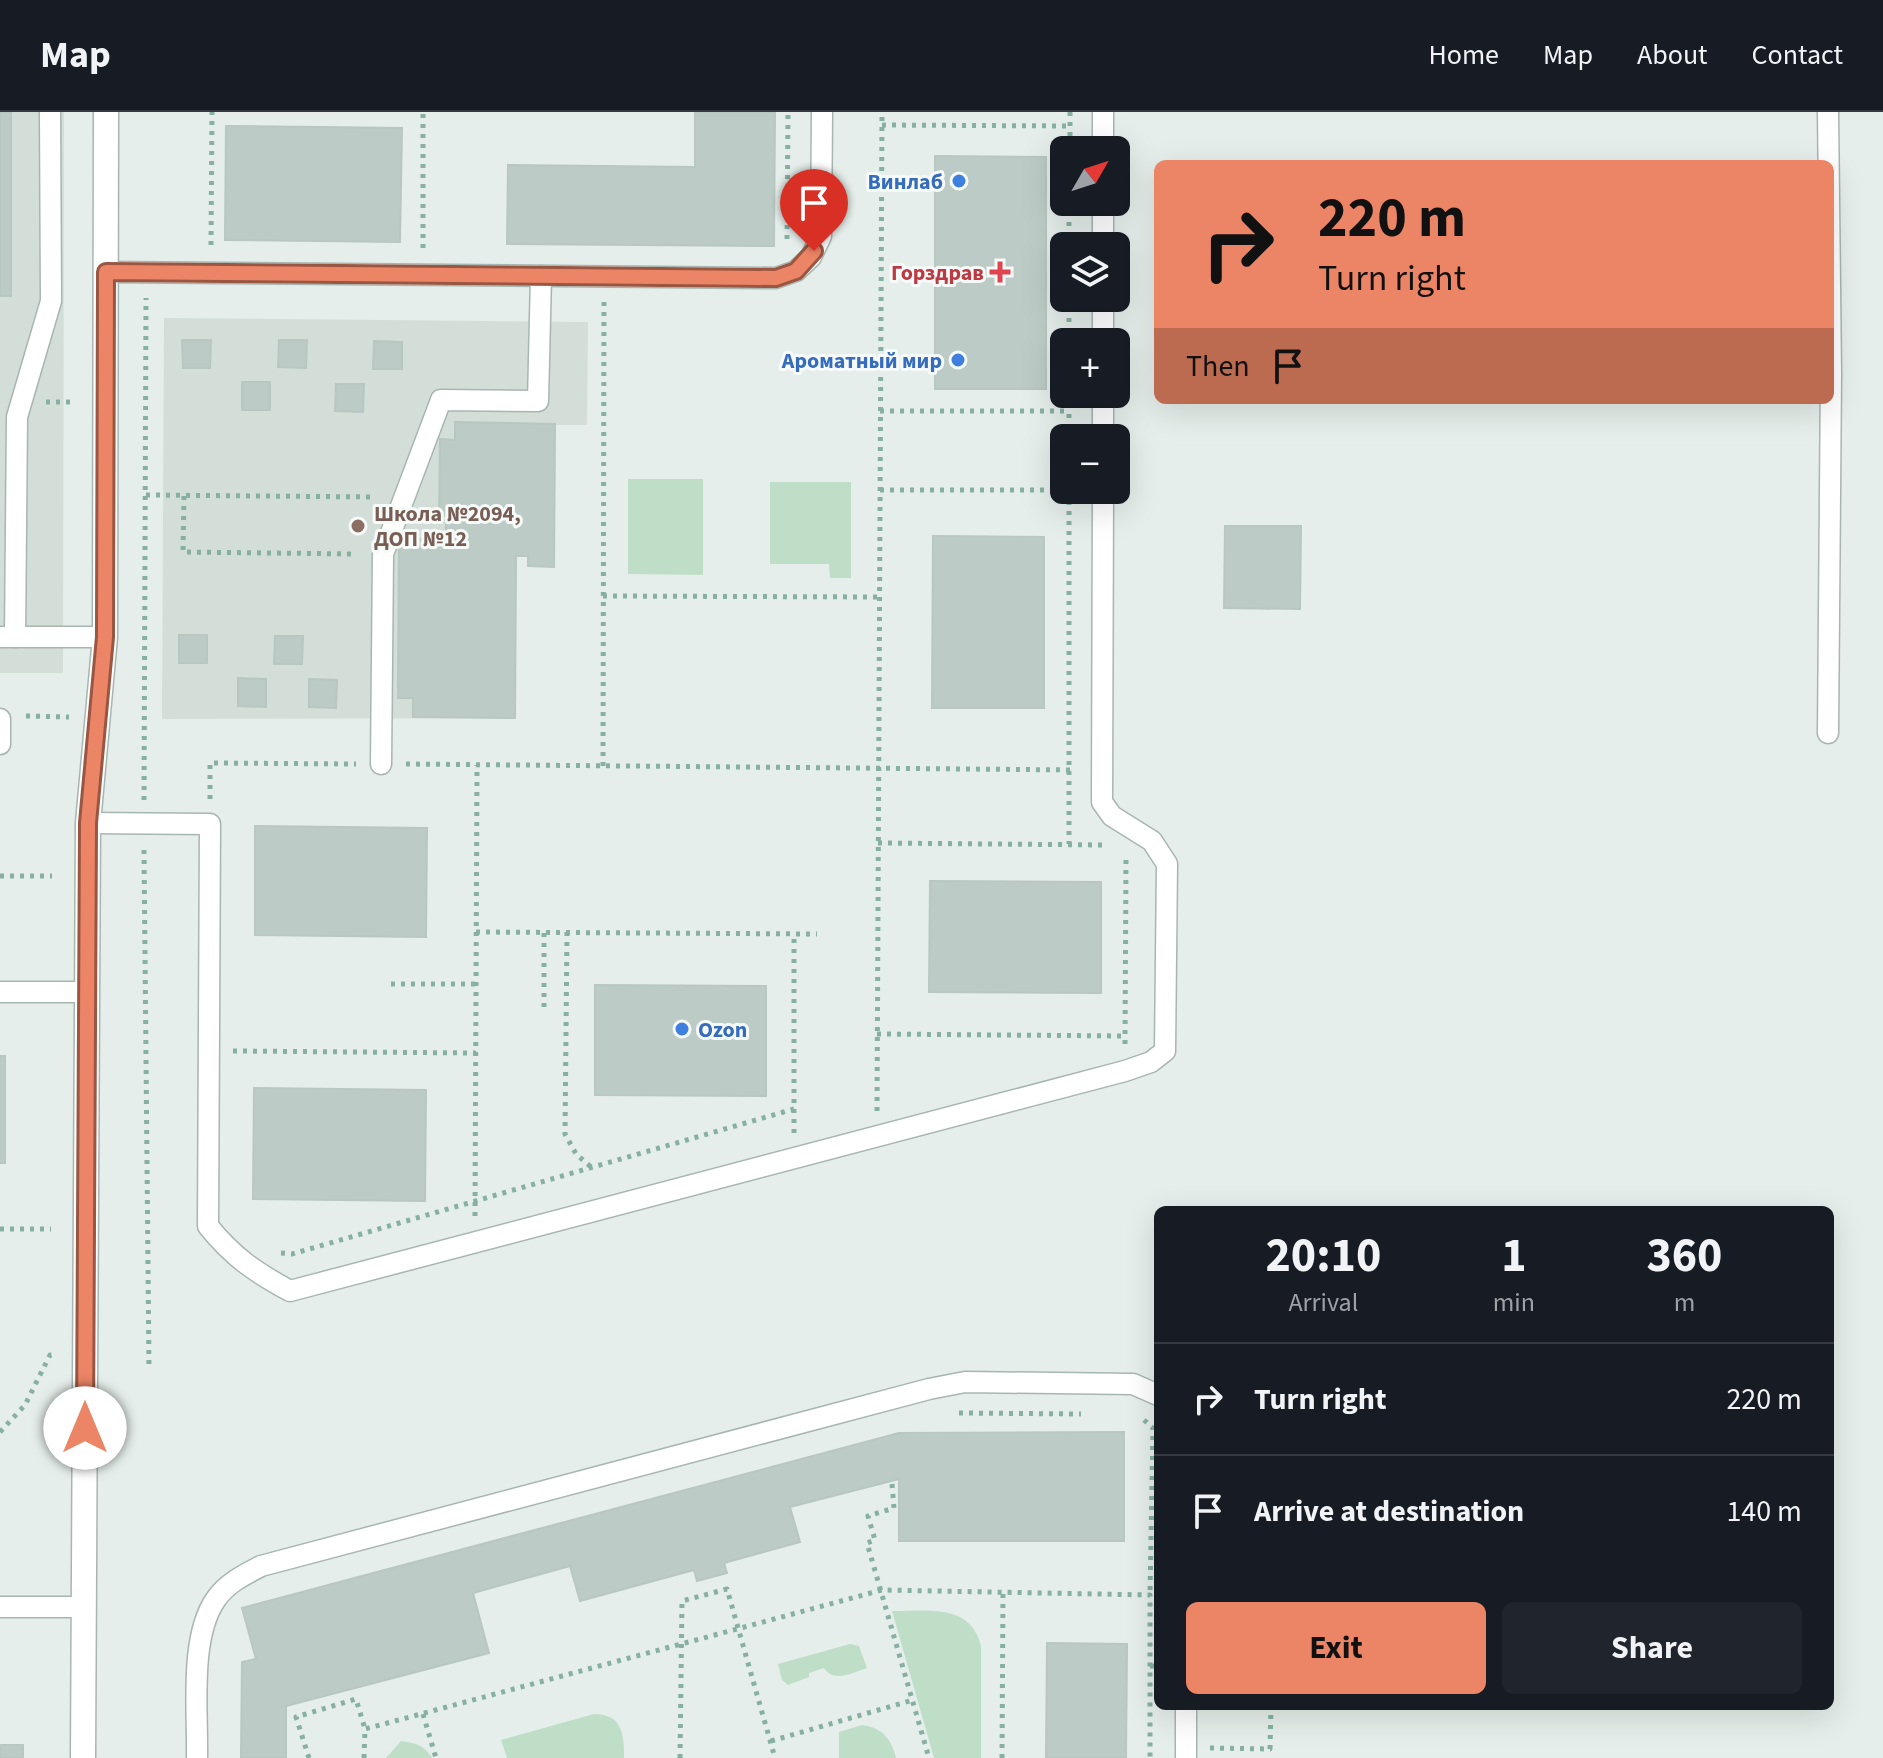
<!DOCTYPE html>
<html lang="en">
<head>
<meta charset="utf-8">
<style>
  body { margin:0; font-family:"Source Sans 3",sans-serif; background:#20242c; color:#f1f3f6; height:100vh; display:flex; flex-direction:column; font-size:30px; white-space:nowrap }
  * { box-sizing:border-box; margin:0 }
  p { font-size:26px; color:#9ea1a6 }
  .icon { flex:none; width:44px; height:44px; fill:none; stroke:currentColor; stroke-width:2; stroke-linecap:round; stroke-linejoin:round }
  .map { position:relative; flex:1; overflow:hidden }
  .side { position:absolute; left:1154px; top:1094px; width:680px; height:504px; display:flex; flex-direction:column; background:#171b24; border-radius:12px; box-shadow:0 8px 32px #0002 }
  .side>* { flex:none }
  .banner { position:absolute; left:1154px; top:48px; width:680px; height:244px; border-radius:12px; box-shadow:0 8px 32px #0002; background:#ec8565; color:#111; overflow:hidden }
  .needle { width:52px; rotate:51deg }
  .tools { position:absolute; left:1050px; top:24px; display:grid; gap:16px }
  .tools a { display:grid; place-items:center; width:80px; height:80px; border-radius:12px; background:#171b24; box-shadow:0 8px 32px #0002; font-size:40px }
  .pin { position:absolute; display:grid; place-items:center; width:68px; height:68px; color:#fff; margin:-82px -34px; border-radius:50% 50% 50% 0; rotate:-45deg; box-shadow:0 0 8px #0007 }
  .pin .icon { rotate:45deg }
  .me { position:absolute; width:88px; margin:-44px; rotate:0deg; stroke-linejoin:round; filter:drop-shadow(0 0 6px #0008) }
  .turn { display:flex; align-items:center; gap:28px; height:168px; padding:0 32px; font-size:36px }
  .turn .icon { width:104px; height:104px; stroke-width:2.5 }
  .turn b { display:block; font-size:56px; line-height:68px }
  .then { display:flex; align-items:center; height:76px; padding:0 32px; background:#0003; gap:16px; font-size:30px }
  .eta { display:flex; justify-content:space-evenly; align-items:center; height:136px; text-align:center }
  .eta b { font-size:48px; font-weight:700; line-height:56px }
  .primary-button { display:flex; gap:16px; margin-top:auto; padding:16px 32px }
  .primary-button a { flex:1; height:92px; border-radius:12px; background:#ec8565; color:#111; font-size:32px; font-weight:700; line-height:92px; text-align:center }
  .primary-button a+a { background:#20242c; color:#f1f3f6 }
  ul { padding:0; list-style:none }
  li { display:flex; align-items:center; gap:24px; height:112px; padding:0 32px; border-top:2px solid #363941 }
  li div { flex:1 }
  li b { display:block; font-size:30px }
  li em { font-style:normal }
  header { display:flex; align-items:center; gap:48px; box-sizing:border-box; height:112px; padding:0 40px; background:#171b24; border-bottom:2px solid #363941 }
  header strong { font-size:38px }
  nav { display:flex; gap:44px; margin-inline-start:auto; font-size:28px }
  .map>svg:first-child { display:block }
</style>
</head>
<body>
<header>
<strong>Map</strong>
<nav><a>Home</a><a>Map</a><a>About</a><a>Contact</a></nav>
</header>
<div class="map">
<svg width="1883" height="1646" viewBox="0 0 1883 1646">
  <rect width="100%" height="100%" fill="#e5eeea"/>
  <!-- built -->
  <g fill="#d3ded9">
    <polygon points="0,0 64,0 63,561 0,561"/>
    <polygon points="164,206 588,210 587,313 555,313 554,455 528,454 528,444 516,445 515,606 162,607"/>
  </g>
  <!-- green -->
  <g fill="#bfdec7">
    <polygon points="628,367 703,367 703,463 628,462"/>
    <polygon points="770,370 851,370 851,466 830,466 829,452 770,452"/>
    <path d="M892,1499C927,1499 971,1491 981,1534V1646H934Z"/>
    <path d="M850,1532L859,1534L867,1556C852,1561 834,1571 824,1556L809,1561V1565L788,1573L782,1568L778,1552Z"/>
    <path d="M594,1602C622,1602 624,1622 624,1646H507L501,1628Z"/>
    <path d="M862,1613C883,1616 891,1627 896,1646H839V1620Z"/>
    <path d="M401,1629C416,1631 424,1633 432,1646H386Z"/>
  </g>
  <!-- building -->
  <g fill="#bdcbc6" stroke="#b8c7c1" stroke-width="2">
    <rect x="0" y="0" width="11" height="184"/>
    <polygon points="695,0 775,0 774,134 507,132 508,53 695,55"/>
    <polygon points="226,14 402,16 400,130 225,128"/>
    <polygon points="935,44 1046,45 1046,277 935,277"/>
    <polygon points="182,228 211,228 210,256 183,256"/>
    <polygon points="279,228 307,228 306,256 278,255"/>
    <polygon points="374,229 402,230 402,257 373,257"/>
    <rect x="242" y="270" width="28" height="28"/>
    <polygon points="336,272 364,272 363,300 335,299"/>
    <polygon points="455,310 555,312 554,455 528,454 528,444 516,444 515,606 413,605 413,586 398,586 399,427 446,427 446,410 439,410 440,327 455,328"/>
    <polygon points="1225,414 1301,414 1300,497 1224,496"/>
    <polygon points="933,424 1044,425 1044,596 932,596"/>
    <rect x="179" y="523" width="28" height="28"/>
    <polygon points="275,524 303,524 302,552 274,552"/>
    <polygon points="238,566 266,567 266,595 238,594"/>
    <polygon points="309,567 337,568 336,596 309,595"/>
    <polygon points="255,714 427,716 426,825 255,823"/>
    <polygon points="930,769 1101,770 1101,881 929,880"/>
    <polygon points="595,873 766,874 766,984 595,983"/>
    <rect x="0" y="944" width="5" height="107"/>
    <polygon points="254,976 426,978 425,1089 253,1087"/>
    <polygon points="1124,1320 1124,1429 899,1429 899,1367 790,1395 800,1430 724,1451 727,1461 697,1469 694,1458 580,1489 570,1454 473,1481 489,1541 286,1594 286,1646 241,1646 242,1550 256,1547 242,1496 899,1321"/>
    <polygon points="1047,1531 1127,1532 1126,1646 1046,1646"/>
    <rect x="0" y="1633" width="23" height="13"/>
  </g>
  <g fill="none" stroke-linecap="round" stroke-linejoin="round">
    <defs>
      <g id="lane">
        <polyline points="1103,38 1103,0"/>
        <polyline points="1103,134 1103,90"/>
        <polyline points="106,160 776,166 796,159 811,145 821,124 822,0"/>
        <polyline points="1103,230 1103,186"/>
        <polyline points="1103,326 1103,282"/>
        <polyline points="0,525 105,525"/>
        <polyline points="15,525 17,305 51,189 50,0"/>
        <polyline points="0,607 0,632"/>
        <polyline points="1828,621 1831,261 1828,0"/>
        <polyline points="381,652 383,442 441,288 538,289 541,164"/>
        <path d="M88,711L210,712L208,1114C233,1145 255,1160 290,1179L1125,959L1151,950L1165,939L1167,752L1152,729L1112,704L1102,690L1103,378"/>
        <polyline points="0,880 87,880"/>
        <polyline points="0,1495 84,1495"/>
        <path d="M197,1646C198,1600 189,1525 216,1487C227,1471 244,1463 261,1454L929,1277L965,1270L1133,1272L1158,1283"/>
        <polyline points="1186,1646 1186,1594"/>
      </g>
      <polyline id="street" points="83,1646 88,711 105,525 106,0"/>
    </defs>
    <!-- lane casing -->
    <use href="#lane" stroke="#a8b6b1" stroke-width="23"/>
    <!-- street casing -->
    <use href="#street" stroke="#a8b6b1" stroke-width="27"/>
    <!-- path -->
    <g stroke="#87b0a3" stroke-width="5" stroke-dasharray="4 6" stroke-linecap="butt">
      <polyline points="1070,0 1070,38"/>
      <polyline points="882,13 1070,14"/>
      <polyline points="787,127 788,0"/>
      <polyline points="211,133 212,0"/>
      <polyline points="1069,134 1069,90"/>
      <polyline points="423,136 423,0"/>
      <polyline points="1069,230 1069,186"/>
      <polyline points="1069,282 1069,326"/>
      <polyline points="46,290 76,290"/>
      <polyline points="880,299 1069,299"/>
      <polyline points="880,378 1069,378 1069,732"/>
      <polyline points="146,383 376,385"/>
      <polyline points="184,384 183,440 357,442"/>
      <polyline points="603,484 880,485"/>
      <polyline points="26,604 69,605"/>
      <polyline points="406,652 1076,658"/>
      <polyline points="603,654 604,189"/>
      <polyline points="210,687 210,651 356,652"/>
      <polyline points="144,688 146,186"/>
      <polyline points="878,731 1105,733"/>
      <polyline points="144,738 149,1257"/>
      <polyline points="0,764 52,764"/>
      <polyline points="476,820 817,822"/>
      <polyline points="567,820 565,1022 576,1042 591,1055"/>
      <polyline points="391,872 476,872"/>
      <polyline points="544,895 544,821"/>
      <polyline points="877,922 1125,924"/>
      <polyline points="1125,932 1126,746"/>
      <polyline points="233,939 476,941"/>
      <polyline points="877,999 882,0"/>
      <polyline points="794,1021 794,822"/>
      <polyline points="475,1104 477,653"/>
      <polyline points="0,1117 51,1117"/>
      <polyline points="281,1141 292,1142 794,997"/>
      <polyline points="959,1301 1081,1302"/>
      <polyline points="1144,1308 1153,1316 1150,1483"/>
      <polyline points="0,1320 25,1293 50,1243 57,1243"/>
      <polyline points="892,1372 894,1396 868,1404 875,1428 867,1431 929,1646"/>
      <polyline points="1150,1554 1158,1554"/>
      <polyline points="423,1602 436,1646"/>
      <polyline points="771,1629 913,1588"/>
      <polyline points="1210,1636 1270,1637 1271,1594"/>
      <polyline points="309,1646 296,1605 356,1587 365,1617"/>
      <polyline points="364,1646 365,1617 882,1478 1150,1483 1150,1646"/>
      <polyline points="680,1646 682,1489 727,1477 775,1646"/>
      <polyline points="1002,1646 1003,1480"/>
    </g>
    <!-- lane -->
    <use href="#lane" stroke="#fff" stroke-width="20"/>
    <!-- street -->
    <use href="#street" stroke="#fff" stroke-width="24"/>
  </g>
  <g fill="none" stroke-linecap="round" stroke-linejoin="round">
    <defs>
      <polyline id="route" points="85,1316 88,711 105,525 106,160 776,166 796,159 814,139"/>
    </defs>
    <!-- route casing -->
    <use href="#route" stroke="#995642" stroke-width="20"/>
    <!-- route -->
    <use href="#route" stroke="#ec8565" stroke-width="14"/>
  </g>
  <!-- markers -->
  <g fill="#3f7fe0" stroke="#f6faf8" stroke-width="3">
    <circle cx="959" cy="69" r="8"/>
    <circle cx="958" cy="248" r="8"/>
    <circle cx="682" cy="917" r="8"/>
  </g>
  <path fill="#e0444e" stroke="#f6faf8" stroke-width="3" d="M996 148h8v8h8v8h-8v8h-8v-8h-8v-8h8z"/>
  <circle fill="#8d6e63" stroke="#f6faf8" stroke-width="3" cx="358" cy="414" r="8"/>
  <g text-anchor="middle" stroke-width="6" stroke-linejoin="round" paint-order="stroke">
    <!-- shop labels -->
    <g font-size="22" font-weight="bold" fill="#366cbe" stroke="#f6faf8" text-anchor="end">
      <text x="943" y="77">Винлаб</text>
      <text x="942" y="256">Ароматный мир</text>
      <text x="698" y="925" text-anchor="start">Ozon</text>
    </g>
    <!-- health labels -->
    <g font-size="22" font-weight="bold" fill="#be3a42" stroke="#f6faf8" text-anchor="end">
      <text x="984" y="168">Горздрав</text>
    </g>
    <!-- education labels -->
    <g font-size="22" font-weight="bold" fill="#785e54" stroke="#f6faf8" text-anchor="start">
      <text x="374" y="409">Школа №2094,<tspan x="374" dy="25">ДОП №12</tspan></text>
    </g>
  </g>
</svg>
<div class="tools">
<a><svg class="needle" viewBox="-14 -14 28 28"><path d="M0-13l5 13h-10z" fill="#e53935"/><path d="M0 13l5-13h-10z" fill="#9ea1a6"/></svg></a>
<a><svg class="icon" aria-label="layers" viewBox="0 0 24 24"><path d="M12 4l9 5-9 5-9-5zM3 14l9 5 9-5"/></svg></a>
<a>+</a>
<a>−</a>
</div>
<div class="pin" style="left:814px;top:139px;background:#d93025"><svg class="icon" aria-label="arrive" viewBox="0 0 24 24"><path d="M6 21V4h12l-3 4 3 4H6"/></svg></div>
<svg class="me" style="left:85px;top:1316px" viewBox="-20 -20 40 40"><circle r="19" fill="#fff"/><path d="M0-13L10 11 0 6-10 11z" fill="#ec8565"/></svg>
<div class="banner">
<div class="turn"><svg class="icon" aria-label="right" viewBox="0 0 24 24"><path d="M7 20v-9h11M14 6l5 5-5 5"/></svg><div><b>220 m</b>Turn right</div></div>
<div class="then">Then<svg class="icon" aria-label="arrive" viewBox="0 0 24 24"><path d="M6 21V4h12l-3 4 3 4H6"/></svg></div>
</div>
<section class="side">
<div class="eta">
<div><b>20:10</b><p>Arrival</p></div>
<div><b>1</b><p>min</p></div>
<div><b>360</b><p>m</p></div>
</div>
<ul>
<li><svg class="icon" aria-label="right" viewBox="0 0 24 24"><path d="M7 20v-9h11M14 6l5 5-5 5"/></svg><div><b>Turn right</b></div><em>220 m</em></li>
<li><svg class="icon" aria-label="arrive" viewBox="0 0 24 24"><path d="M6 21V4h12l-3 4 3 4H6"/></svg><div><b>Arrive at destination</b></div><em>140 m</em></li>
</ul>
<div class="primary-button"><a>Exit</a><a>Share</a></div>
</section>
</div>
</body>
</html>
